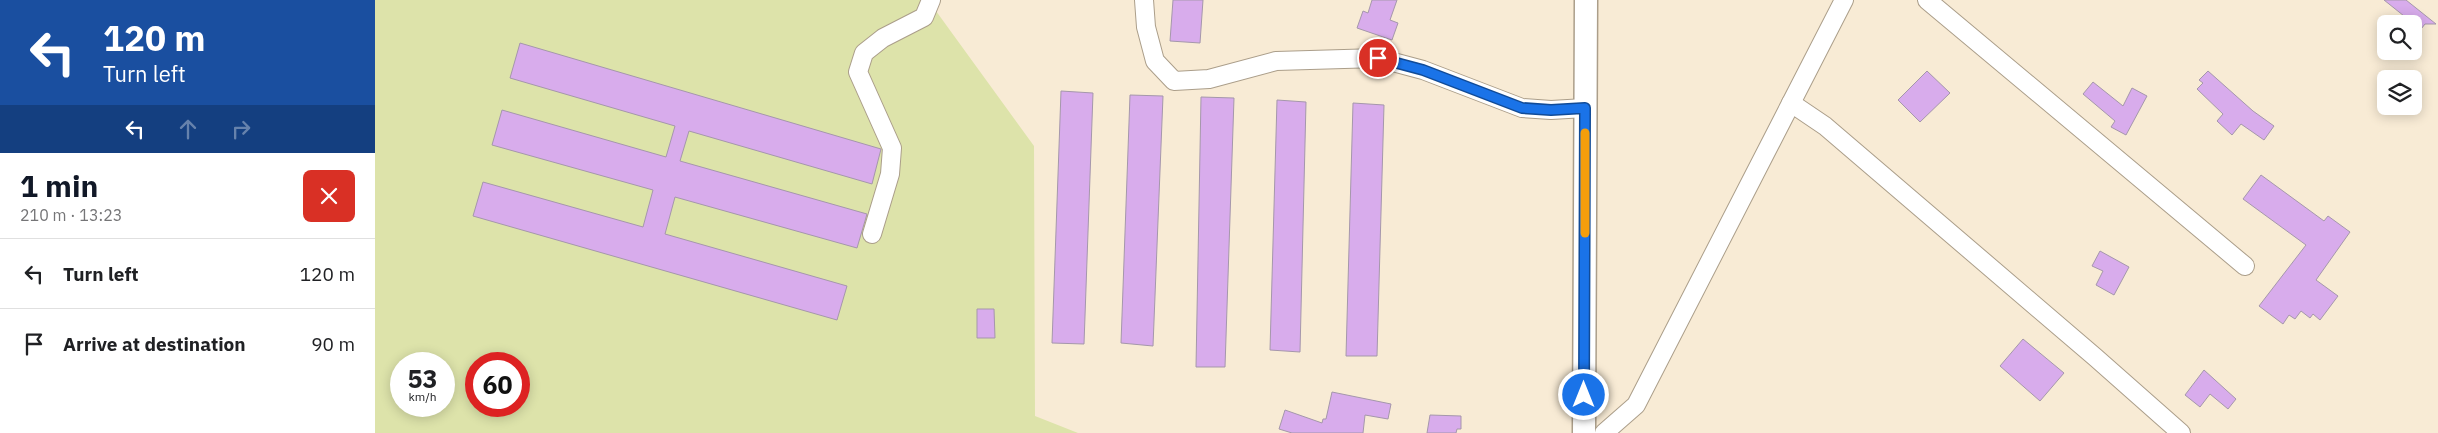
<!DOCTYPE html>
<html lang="en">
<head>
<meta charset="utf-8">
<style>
  body { margin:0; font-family:"IBM Plex Sans",sans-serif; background:#f6f6f6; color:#202124; height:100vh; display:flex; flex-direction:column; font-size:19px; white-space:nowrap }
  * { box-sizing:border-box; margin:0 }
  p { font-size:16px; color:#757577 }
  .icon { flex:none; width:28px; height:28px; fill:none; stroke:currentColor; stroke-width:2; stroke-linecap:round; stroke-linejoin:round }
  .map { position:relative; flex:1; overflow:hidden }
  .drawer { display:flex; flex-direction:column; background:#fff; width:375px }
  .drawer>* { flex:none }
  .hud { background:#1a4fa0; color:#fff; overflow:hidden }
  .buttons { position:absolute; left:2002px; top:15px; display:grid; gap:10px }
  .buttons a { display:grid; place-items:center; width:45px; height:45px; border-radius:8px; background:#fff; box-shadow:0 2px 12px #0003; font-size:25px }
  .speed { position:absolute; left:15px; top:352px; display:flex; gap:10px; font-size:25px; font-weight:700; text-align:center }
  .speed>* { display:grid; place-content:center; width:65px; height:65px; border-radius:50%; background:#fff; box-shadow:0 2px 12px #0003; line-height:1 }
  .speed small { font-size:12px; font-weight:400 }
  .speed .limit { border:8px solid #d22; background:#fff; color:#111 }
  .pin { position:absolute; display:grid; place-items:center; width:42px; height:42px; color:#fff; margin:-21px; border:2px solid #fff; border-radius:50%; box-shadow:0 1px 5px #0007 }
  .me { position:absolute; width:55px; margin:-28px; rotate:0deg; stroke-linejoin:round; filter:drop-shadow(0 0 4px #0008) }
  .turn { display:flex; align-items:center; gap:18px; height:105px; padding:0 20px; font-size:22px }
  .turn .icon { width:65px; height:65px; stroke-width:2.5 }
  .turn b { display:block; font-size:35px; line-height:42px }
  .lanes { display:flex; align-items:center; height:48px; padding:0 20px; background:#0003; justify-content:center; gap:25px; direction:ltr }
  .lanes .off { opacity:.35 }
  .round { display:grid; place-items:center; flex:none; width:52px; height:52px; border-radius:8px; background:#f6f6f6 }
  .head { display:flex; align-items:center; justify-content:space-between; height:85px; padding:0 20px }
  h1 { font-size:30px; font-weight:800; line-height:38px; color:#111827 }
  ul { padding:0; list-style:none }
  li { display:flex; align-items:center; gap:15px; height:70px; padding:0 20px; border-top:1px solid #e0e0e0 }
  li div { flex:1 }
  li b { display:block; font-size:19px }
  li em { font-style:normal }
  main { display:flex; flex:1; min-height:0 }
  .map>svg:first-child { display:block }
</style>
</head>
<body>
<main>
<section class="drawer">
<div class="hud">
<div class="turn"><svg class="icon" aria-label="left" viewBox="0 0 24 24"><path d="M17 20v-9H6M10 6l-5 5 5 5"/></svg><div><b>120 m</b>Turn left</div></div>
<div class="lanes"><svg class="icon" aria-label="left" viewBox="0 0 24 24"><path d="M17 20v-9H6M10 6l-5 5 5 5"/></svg><svg class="icon off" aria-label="ahead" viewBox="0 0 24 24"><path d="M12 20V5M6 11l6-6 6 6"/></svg><svg class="icon off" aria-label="right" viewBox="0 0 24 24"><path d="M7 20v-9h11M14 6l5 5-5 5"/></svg></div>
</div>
<div class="head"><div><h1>1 min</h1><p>210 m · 13:23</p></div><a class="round" style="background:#d93025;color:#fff"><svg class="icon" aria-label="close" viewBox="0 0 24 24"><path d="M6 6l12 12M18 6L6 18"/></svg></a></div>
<ul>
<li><svg class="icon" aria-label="left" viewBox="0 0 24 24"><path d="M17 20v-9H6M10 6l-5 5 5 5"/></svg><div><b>Turn left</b></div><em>120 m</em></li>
<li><svg class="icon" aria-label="arrive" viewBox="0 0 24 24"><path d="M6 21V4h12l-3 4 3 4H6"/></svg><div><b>Arrive at destination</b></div><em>90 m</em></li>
</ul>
</section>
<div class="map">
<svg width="2063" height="433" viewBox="0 0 2063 433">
  <rect width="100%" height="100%" fill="#f8ebd5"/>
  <!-- grass -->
  <path fill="#dde3aa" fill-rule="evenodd" d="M0,0H553L659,146L660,416L703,433H0ZM26,364H69V406H26ZM101,364H144V406H101Z"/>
  <!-- building -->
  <g fill="#d8acec" stroke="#a597ab">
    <polygon points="798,0 828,0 825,43 795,41"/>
    <polygon points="997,0 1022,0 1015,20 1023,23 1017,40 982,28 988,11 993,13"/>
    <polygon points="2009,0 2031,0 2061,24 2050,24 2039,38 2039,24"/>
    <polygon points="145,43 506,149 497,184 314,131 305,161 492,214 482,248 300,197 290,234 472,286 462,320 98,216 108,182 268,227 278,190 117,145 127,110 291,157 300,126 135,78"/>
    <polygon points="1552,71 1575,93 1545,122 1523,100"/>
    <polygon points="1833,71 1878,111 1899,126 1889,140 1866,124 1857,135 1842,121 1848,114 1822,89 1828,83 1824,80"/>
    <polygon points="1718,82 1748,106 1757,88 1772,96 1751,135 1736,127 1740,121 1708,94"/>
    <polygon points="686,91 718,93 709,344 677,343"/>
    <polygon points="755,95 788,96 778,346 746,343"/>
    <polygon points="826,97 859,98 850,367 821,367"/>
    <polygon points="902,100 931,102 925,352 895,350"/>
    <polygon points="978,103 1009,105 1002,356 971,356"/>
    <polygon points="1886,175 1949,221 1953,216 1975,232 1941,280 1963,296 1945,320 1938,314 1935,318 1926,311 1920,319 1914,315 1908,324 1884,306 1931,245 1868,199"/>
    <polygon points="1725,251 1754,267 1739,295 1721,285 1728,271 1717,266"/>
    <polygon points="602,309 619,309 620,338 602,338"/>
    <polygon points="1648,339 1689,373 1665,401 1625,366"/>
    <polygon points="1829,370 1861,399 1853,409 1835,394 1825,407 1810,395"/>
    <polygon points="957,392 1016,404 1013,419 990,415 988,433 917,433 904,429 910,410 947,423 948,419 951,419"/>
    <polygon points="1055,415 1086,416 1086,429 1082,429 1081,433 1052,433"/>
  </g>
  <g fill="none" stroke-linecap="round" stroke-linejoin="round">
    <defs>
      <g id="minor">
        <polyline points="769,0 771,27 780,61 799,81 834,79 901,61 1003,58 1048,70 1147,108 1176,110 1210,108"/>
        <polyline points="1552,0 1870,266"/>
        <polyline points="1416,103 1450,126 1720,357 1806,433"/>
        <polyline points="497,234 515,174 517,148 483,72 489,53 508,38 549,17 556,0"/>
        <polyline points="1229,433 1261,405 1469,0"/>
      </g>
      <polyline id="major" points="1209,433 1211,0"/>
    </defs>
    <!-- minor casing -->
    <use href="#minor" stroke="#ab9e8a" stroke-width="20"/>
    <!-- major casing -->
    <use href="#major" stroke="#ab9e8a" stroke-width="25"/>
    <!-- minor -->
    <use href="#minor" stroke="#fff" stroke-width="18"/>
    <!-- major -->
    <use href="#major" stroke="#fff" stroke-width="22"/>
  </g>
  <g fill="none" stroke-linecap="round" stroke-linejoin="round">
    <defs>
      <polyline id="route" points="1003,58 1048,70 1147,108 1176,110 1210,108 1209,395"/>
    </defs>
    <!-- route casing -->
    <use href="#route" stroke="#114b97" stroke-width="12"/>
    <!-- route -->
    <use href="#route" stroke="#1a73e8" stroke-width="9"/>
    <!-- slow -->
    <polyline stroke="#f59e0b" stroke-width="9" points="1210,233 1210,133"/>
  </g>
</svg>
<div class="buttons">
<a><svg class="icon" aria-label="search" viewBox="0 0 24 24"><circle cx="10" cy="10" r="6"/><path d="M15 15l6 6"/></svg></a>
<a><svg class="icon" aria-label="layers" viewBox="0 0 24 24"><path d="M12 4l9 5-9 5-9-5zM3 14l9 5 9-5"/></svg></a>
</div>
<div class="speed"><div>53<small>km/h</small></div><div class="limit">60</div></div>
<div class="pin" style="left:1003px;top:58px;background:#d93025"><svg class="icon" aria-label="arrive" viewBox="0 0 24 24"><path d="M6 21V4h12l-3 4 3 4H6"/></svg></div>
<svg class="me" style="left:1209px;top:395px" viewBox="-20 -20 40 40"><circle r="17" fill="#1a73e8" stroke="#fff" stroke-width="3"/><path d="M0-11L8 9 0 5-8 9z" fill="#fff"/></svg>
</div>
</main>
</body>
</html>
